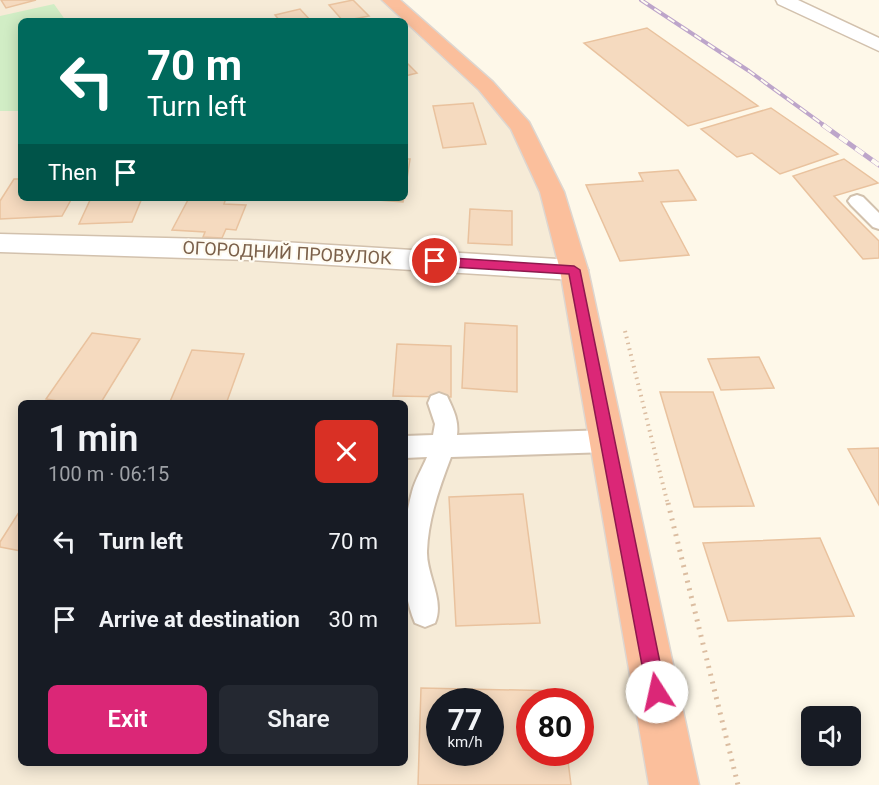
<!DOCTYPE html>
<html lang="en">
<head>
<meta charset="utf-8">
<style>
  body { margin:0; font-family:Roboto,sans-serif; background:#242831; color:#f1f3f6; height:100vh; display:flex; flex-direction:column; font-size:22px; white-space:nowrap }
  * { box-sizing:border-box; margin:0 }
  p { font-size:20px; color:#9ea1a6 }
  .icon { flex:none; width:33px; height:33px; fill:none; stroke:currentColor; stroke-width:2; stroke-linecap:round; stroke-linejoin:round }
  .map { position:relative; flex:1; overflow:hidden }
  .drawer { position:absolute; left:18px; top:400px; width:390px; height:366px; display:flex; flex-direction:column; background:#171b24; border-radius:9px; box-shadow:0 3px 15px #0003 }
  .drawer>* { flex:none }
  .hud { position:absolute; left:18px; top:18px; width:390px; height:183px; border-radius:9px; box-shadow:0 3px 15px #0003; background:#00695c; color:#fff; overflow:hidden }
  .fabs { position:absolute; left:801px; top:706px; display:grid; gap:12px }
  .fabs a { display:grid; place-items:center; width:60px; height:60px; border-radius:9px; background:#171b24; box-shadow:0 3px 15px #0003; font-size:30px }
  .speed { position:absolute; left:426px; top:688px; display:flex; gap:12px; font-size:30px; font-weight:700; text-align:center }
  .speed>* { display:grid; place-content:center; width:78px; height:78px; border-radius:50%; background:#171b24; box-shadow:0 3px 15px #0003; line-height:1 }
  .speed small { font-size:15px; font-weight:400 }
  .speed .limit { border:9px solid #d22; background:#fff; color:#111 }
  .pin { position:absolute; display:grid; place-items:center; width:51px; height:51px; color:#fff; margin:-26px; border:3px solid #fff; border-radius:50%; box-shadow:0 2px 6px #0007 }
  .me { position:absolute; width:66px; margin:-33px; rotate:350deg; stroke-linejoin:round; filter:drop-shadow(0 0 4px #0008) }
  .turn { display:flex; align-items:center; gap:21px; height:126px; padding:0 30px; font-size:27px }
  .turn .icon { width:78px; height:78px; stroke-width:2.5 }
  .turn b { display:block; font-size:42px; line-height:51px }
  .then { display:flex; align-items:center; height:57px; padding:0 30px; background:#0003; gap:12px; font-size:22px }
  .round { display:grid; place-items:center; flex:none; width:63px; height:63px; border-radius:9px; background:#242831 }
  .overview { display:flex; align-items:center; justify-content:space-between; height:102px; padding:0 30px }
  h1 { font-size:36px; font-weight:600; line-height:45px }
  .primary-button { display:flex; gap:12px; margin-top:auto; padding:12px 30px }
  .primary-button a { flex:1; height:69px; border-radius:9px; background:#db2777; color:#fff; font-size:24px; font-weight:600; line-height:69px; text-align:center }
  .primary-button a+a { background:#242831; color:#f1f3f6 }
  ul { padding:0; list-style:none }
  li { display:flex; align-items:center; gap:18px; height:78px; padding:0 30px }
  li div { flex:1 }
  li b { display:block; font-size:22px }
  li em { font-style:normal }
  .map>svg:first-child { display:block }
</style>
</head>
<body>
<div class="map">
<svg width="879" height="785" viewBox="0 0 879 785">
  <rect width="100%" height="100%" fill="#fef8e9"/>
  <!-- residential -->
  <path fill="#f6ebd7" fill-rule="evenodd" d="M0,0H386L486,87L552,192L674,785H0ZM21,21H405V198H21ZM21,404H405V764H21ZM440,702H490V753H440ZM530,702H580V753H530Z"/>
  <!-- green -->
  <polygon fill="#d1edc5" points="54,4 66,21 21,21 21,111 0,111 0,16"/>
  <!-- building -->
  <g fill="#f5dabf" stroke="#e9c29e" stroke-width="1.5" fill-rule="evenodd">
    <polygon points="1,0 36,0 6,8"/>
    <polygon points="353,0 369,16 343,21 329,5"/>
    <polygon points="300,9 311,21 280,21 275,15"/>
    <polygon points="647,28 758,106 688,126 584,43"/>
    <polygon points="405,61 417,73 405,76"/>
    <polygon points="473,103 486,144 443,148 433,106"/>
    <polygon points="771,108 838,154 780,174 752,153 737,157 701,129"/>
    <polygon points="405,159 410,159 405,192"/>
    <polygon points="844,159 878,183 834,196 879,241 879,258 863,259 793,176"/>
    <polygon points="678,170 696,200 661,202 689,255 620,261 586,185 643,181 639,173"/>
    <polygon points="14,179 21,179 21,198 72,198 62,216 0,219 0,201"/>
    <polygon points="91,198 142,198 132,222 79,224"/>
    <polygon points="189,198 226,198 224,204 246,205 236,230 226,229 222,238 203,237 205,232 172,230"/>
    <polygon points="351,198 404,198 403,202"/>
    <polygon points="470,209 512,211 512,245 468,243"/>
    <polygon points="465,323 517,326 517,392 462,388"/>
    <polygon points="92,333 140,339 100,404 74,404 46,399"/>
    <polygon points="397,344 451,346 451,397 393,396"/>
    <polygon points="192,350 244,354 226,404 169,404"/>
    <polygon points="759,357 774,388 721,390 708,359"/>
    <polygon points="660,392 713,392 754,506 694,507"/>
    <polygon points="879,448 879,505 848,449"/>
    <polygon points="523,494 540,623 456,626 449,497"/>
    <polygon points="21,509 21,551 0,547 0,542"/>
    <polygon points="820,538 854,616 728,621 703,543"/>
    <path d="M421,688L561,691L562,702H530V753H567L571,785H418ZM440,702H490V753H440Z"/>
  </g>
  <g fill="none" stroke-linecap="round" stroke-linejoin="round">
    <defs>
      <g id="lane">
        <polygon points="857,195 863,197 879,213 879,229 873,227 851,205 848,201 851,197"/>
        <path d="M439,393L447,396C453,409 459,420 457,435L609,430L617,433L621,441L617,449L609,452L451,457C440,486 428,519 427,551C426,575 445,600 435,623L425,627L415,623C399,585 401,532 412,492C415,480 422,469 427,457L405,458V436L433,435L435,424L428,403L431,396Z"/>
      </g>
      <g id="street">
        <polygon points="776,0 798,0 879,38 879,51 778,4"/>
        <polygon points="0,234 249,240 574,260 584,263 588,270 584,277 574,280 249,260 0,252"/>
      </g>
      <polygon id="highway" points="382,0 400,0 493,82 529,122 564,192 588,270 699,785 649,785 560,270 540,192 511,129 479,90"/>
    </defs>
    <!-- lane casing -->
    <use href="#lane" stroke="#d2c1ad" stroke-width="4"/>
    <!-- street casing -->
    <use href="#street" stroke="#d2c1ad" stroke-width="3"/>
    <!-- highway casing -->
    <use href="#highway" stroke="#ddd6d0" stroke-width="3"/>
    <!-- path-far1 -->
    <polyline stroke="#dbbda1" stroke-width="4" stroke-dasharray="1.5 4.5" stroke-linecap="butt" points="625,331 668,505"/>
    <!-- path -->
    <polyline stroke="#dbbda1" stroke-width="5" stroke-dasharray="2 6" stroke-linecap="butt" points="668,503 738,785"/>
    <!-- lane -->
    <use href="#lane" fill="#fff" fill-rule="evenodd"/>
    <!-- street -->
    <use href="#street" fill="#fff" fill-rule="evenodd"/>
    <!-- highway -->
    <use href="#highway" fill="#fbbf9c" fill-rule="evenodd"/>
    <defs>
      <polyline id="rail-far1" points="641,0 749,71 825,126"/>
      <polyline id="rail" points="823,125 879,165"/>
    </defs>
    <!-- rail-far1 casing -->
    <use href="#rail-far1" stroke="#bda5ca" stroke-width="4"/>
    <!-- rail casing -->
    <use href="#rail" stroke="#bda5ca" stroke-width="5"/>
    <!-- rail-far1 -->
    <use href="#rail-far1" stroke="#fffbf1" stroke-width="2" stroke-dasharray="8" stroke-linecap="butt"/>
    <!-- rail -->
    <use href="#rail" stroke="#fffbf1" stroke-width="4" stroke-dasharray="10" stroke-linecap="butt"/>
  </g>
  <!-- route -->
  <polygon fill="#db2777" stroke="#8e194d" stroke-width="1.5" points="435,257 574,266 580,270 666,692 663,698 657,701 650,698 647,692 569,274 435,266 429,261"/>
  <g text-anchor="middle" stroke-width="4.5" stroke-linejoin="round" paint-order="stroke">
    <!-- street labels -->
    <g font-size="18" fill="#7b604a" stroke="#fffbf1">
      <text transform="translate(287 253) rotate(3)" y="6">ОГОРОДНИЙ ПРОВУЛОК</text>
    </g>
  </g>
</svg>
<div class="fabs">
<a><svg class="icon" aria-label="sound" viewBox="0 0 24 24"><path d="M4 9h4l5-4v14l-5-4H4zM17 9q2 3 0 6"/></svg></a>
</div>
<div class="speed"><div>77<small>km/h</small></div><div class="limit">80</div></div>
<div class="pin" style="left:435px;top:261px;background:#d93025"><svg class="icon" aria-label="arrive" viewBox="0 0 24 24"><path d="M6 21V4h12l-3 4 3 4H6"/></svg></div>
<svg class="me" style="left:657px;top:692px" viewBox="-20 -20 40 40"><circle r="19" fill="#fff"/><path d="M0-13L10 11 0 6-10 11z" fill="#db2777"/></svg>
<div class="hud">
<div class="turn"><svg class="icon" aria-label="left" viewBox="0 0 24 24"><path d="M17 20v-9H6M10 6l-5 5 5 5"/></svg><div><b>70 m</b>Turn left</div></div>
<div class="then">Then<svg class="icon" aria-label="arrive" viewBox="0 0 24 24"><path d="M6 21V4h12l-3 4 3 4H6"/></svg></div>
</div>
<section class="drawer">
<div class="overview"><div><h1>1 min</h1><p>100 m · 06:15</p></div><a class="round" style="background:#d93025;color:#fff"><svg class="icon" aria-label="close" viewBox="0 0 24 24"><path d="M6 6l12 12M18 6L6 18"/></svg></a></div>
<ul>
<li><svg class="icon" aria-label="left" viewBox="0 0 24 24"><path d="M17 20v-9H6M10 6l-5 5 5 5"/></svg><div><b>Turn left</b></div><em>70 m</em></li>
<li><svg class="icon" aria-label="arrive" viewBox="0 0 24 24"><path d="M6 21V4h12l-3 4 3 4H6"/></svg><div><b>Arrive at destination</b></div><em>30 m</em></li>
</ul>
<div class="primary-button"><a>Exit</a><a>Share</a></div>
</section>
</div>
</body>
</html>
